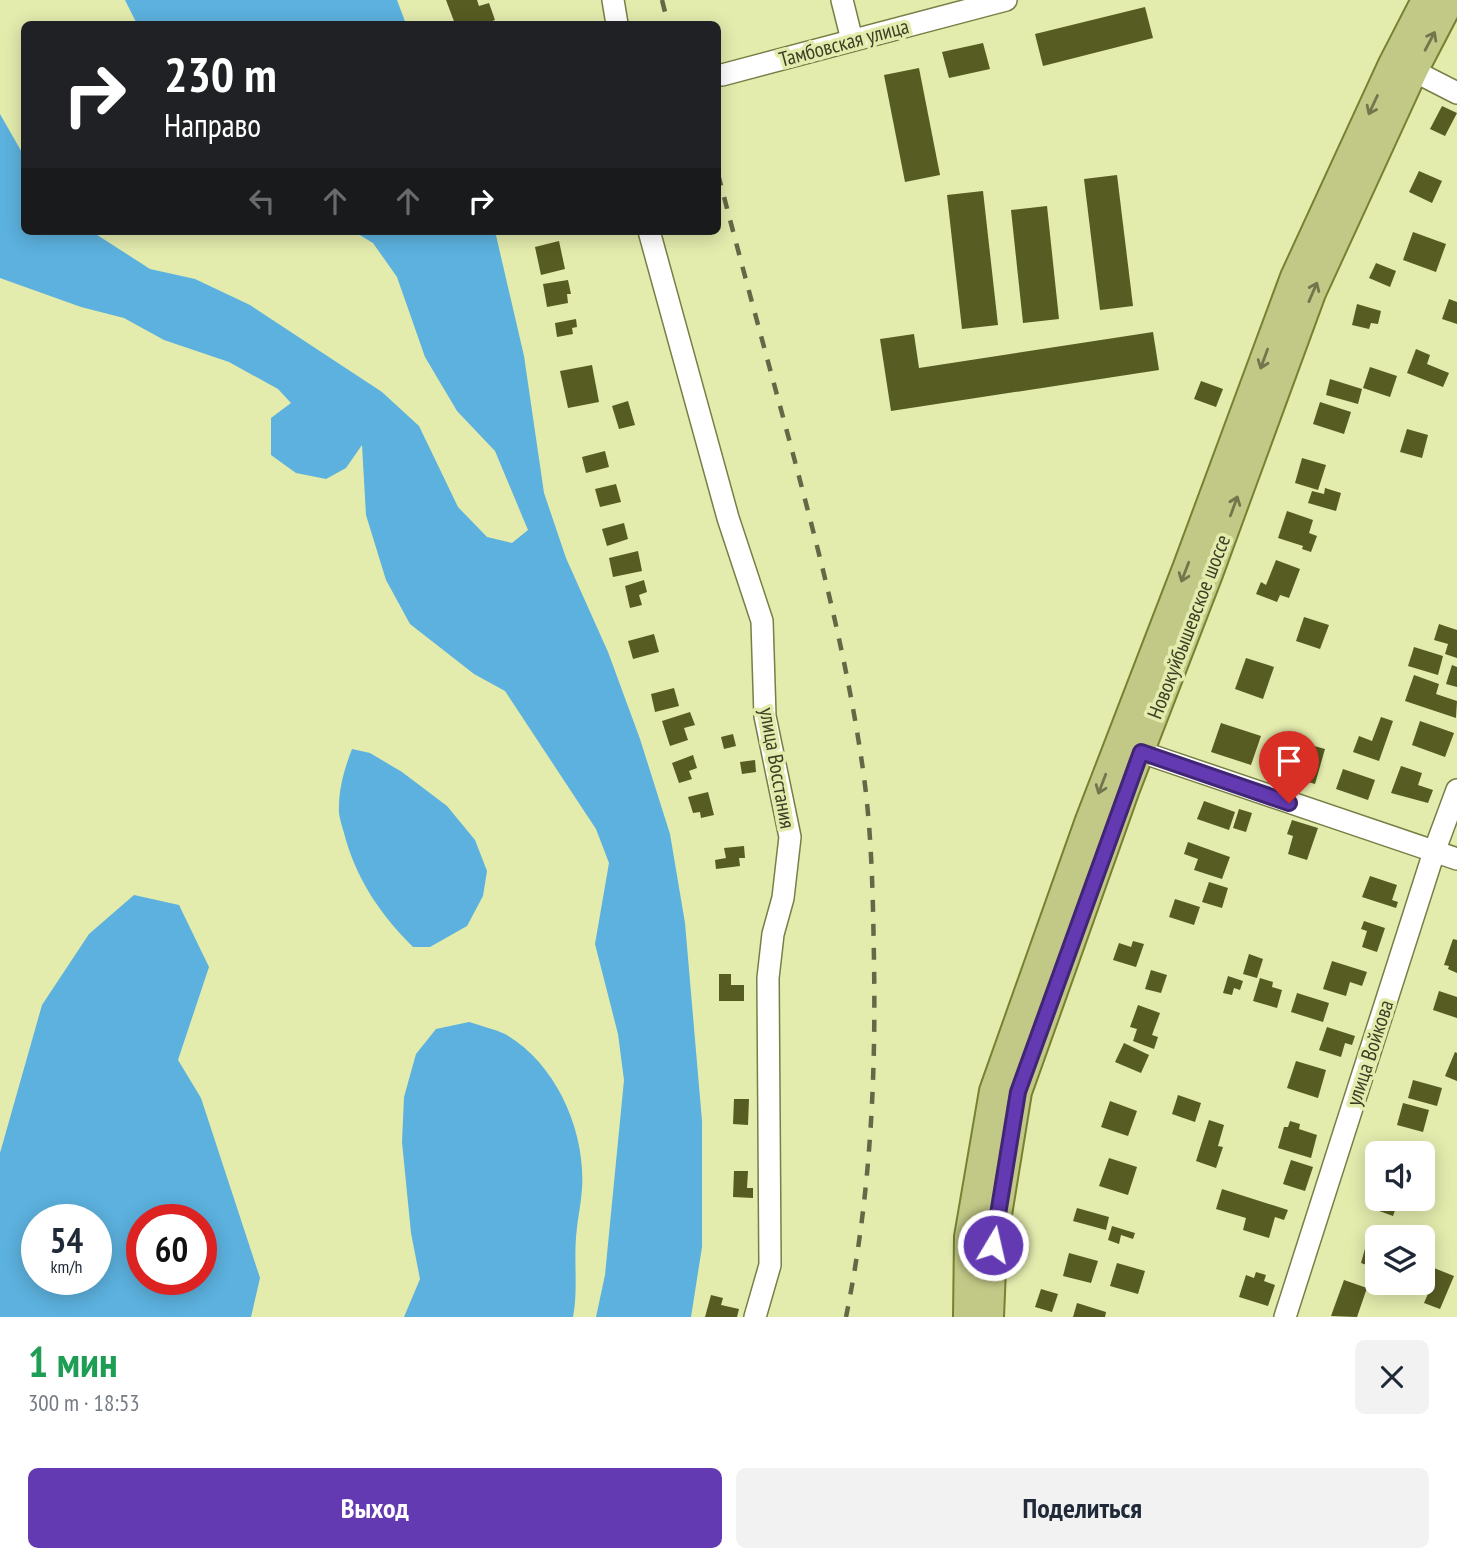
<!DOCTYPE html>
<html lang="ru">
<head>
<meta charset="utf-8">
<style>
  body { margin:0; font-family:"PT Sans Narrow",sans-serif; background:#f2f2f3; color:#1f2937; height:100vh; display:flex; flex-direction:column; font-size:26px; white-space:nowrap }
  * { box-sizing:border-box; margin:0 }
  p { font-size:23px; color:#747a83 }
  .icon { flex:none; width:38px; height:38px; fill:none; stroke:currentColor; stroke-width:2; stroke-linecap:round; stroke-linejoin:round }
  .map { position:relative; height:1317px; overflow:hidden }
  .panel { display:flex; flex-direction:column; background:#fff; flex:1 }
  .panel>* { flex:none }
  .hud { position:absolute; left:21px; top:21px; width:700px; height:214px; border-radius:10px; box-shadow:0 4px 18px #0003; background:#202124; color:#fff; overflow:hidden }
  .fabs { position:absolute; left:1365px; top:1141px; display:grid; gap:14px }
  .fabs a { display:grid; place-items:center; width:70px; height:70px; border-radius:10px; background:#fff; box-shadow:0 4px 18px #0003; font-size:35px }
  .speed { position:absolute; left:21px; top:1204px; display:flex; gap:14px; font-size:35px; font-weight:700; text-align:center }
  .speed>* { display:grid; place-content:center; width:91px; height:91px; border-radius:50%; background:#fff; box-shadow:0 4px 18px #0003; line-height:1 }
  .speed small { font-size:18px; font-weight:400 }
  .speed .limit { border:10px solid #d22; background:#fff; color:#111 }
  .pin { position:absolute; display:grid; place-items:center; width:60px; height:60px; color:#fff; margin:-72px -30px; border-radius:50% 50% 50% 0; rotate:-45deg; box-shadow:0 0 7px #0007 }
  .pin .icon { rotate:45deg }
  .me { position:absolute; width:77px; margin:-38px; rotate:9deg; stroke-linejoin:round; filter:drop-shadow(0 0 5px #0008) }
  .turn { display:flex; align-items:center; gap:24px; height:147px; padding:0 28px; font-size:32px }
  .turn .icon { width:91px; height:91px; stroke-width:2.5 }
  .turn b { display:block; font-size:49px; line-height:60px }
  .lanes { display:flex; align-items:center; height:66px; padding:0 28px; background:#0003; justify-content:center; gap:35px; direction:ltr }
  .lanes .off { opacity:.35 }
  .round { display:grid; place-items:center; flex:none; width:74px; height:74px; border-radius:10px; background:#f2f2f3 }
  .head { display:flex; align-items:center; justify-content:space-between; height:119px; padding:0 28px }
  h1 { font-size:42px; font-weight:600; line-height:52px; color:#1e9e55 }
  .button { display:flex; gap:14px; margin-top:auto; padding:14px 28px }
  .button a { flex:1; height:80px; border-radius:10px; background:#633ab2; color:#fff; font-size:28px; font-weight:600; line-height:80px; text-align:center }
  .button a+a { background:#f2f2f3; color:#1f2937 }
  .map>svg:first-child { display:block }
</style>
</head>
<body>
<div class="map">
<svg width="1457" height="1317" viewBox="0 0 1457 1317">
  <rect width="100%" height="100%" fill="#e3ebad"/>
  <!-- water -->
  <g fill="#5cb1de" fill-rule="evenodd">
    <polygon points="125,0 397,0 406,24 137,24"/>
    <polygon points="0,114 24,156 24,231 91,231 150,269 195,279 250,305 382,392 419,426 458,507 487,537 512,543 528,530 495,451 457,411 425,357 397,277 373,243 353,231 495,231 524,356 544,493 566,558 608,652 640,739 670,834 685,923 702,1121 702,1247 691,1317 596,1317 605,1275 624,1080 618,1034 595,944 609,863 596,829 505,691 474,674 410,624 386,580 366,515 362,445 346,468 326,479 296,473 271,455 271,418 291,403 278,389 229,362 164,340 124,318 81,307 0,278"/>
    <path d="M352,749L370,753L402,772L447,806L475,840L487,871L483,896L467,926L430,947H413C380,914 356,879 344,833C342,825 338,815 339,807C339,787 345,767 352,749Z"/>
    <path d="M134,895L179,905L209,967L178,1060L201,1098L260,1278L251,1317H0V1153L42,1005L89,934ZM37,1220H96V1279H37ZM142,1220H201V1279H142Z"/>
    <path d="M469,1022C481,1026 494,1029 505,1034C556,1063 586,1131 582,1189C581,1205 577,1221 576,1237C574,1264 578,1291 573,1317H404L420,1279L411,1233L402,1142L404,1097L416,1054L436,1029Z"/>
  </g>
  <!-- building -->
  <g fill="#575c22">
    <polygon points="446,0 477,0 479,6 489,3 495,20 484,24 455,24"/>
    <polygon points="1145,7 1153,38 1043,66 1035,34"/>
    <polygon points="983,43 990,69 949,78 942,52"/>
    <polygon points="919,68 940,175 905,182 884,75"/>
    <polygon points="1442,106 1457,113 1445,136 1430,129"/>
    <polygon points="1419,171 1442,181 1432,203 1409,192"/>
    <polygon points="1117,175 1133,306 1100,310 1084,179"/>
    <polygon points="983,191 998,325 962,329 947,195"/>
    <polygon points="1047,206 1059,319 1023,323 1011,210"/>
    <polygon points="1413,232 1446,244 1436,272 1403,260"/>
    <polygon points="559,241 565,269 541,275 535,247"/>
    <polygon points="1376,263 1396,271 1390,287 1369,278"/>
    <polygon points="568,280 571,294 567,294 568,303 547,307 543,284"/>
    <polygon points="1449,299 1457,302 1457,324 1442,319"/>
    <polygon points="1357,304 1381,311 1378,324 1371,323 1369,329 1352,325"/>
    <polygon points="576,319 577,327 572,328 573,334 557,337 555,323"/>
    <polygon points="1153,332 1159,370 891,411 880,339 914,334 919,368"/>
    <polygon points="1416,349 1430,355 1427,364 1449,373 1443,387 1407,373"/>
    <polygon points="592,365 599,402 568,408 560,371"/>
    <polygon points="1370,367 1397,376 1390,397 1363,388"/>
    <polygon points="1330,379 1362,389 1358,404 1326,395"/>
    <polygon points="1201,381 1223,389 1216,407 1194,399"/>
    <polygon points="628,401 635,425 619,429 612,406"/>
    <polygon points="1320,402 1351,412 1344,434 1313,424"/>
    <polygon points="1407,429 1428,435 1422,458 1400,452"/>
    <polygon points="605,451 609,467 586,473 582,457"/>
    <polygon points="1302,458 1326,465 1318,490 1295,483"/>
    <polygon points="616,484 621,502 600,507 595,489"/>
    <polygon points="1325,488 1341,493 1336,511 1308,503 1312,491 1324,494"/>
    <polygon points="1287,511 1313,520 1309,533 1317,536 1311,552 1302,549 1303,546 1278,538"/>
    <polygon points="624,523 628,539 607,546 602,529"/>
    <polygon points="638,551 642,571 613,577 609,558"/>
    <polygon points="1276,560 1300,569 1289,598 1280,595 1277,602 1256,594 1261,582 1266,585"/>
    <polygon points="644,580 647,592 639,595 642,605 630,608 625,586"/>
    <polygon points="1304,617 1329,625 1320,649 1296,641"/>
    <polygon points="1439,624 1457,630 1457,658 1445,654 1448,644 1434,640"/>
    <polygon points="654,634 659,652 633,659 628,641"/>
    <polygon points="1414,647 1443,656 1438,675 1408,666"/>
    <polygon points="1246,658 1274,667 1263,699 1235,689"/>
    <polygon points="1452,665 1457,667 1457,687 1446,684"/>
    <polygon points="1414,675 1439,684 1436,694 1457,701 1456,718 1405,701"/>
    <polygon points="674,688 679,706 655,712 651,694"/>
    <polygon points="690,712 695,725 684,728 688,740 670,746 662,721"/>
    <polygon points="1381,717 1393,721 1379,761 1353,752 1359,736 1372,741"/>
    <polygon points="1420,721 1454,733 1445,757 1412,745"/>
    <polygon points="1221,723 1261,736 1251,765 1211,752"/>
    <polygon points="733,734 736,746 724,749 721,737"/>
    <polygon points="1307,744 1325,749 1315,784 1298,779"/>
    <polygon points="693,755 697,768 689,771 692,779 679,783 672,763"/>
    <polygon points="755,760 756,772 742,774 740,762"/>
    <polygon points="1401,766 1422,773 1418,785 1433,790 1428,803 1391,793"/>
    <polygon points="1343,769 1375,780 1368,800 1336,789"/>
    <polygon points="708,792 714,815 701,818 700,812 693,813 688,797"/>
    <polygon points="1204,801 1235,812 1229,830 1197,819"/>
    <polygon points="1239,809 1252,813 1246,832 1233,828"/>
    <polygon points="1292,820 1318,828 1307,860 1288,854 1293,836 1287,834"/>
    <polygon points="1188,842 1230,857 1222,879 1194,870 1198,859 1184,854"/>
    <polygon points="744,846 745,858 739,858 740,866 716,869 715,860 726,858 724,848"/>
    <polygon points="1370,876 1397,885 1392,900 1398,902 1396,908 1362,897"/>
    <polygon points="1209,882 1228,888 1222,908 1202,902"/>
    <polygon points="1175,899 1200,907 1194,925 1169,917"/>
    <polygon points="1364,921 1385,928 1377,952 1362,947 1367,931 1361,929"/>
    <polygon points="1453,939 1457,940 1457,973 1448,969 1449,966 1444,965"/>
    <polygon points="1133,941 1144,944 1136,967 1113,960 1119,943 1131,947"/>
    <polygon points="1249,954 1263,959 1257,978 1243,974"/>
    <polygon points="1332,961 1367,972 1362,986 1350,982 1346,996 1323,989"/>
    <polygon points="1151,970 1167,975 1161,993 1145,989"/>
    <polygon points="719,974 731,974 731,985 744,985 744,1001 719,1001"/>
    <polygon points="1228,976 1243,981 1240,990 1234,988 1232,995 1223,993"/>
    <polygon points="1260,978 1273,982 1272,987 1282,990 1277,1008 1253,1001"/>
    <polygon points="1439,991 1457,997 1457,1018 1433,1010"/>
    <polygon points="1297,993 1329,1003 1323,1022 1291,1012"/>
    <polygon points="1138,1005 1160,1013 1152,1035 1158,1037 1154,1049 1133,1041 1137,1029 1130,1027"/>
    <polygon points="1327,1027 1355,1036 1352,1045 1345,1043 1341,1057 1319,1050"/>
    <polygon points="1124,1043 1149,1055 1141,1073 1115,1062"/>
    <polygon points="1455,1052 1457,1053 1457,1081 1445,1076"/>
    <polygon points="1296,1061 1326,1070 1318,1098 1287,1088"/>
    <polygon points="1413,1080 1442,1088 1437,1106 1408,1098"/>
    <polygon points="1178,1095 1201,1103 1195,1122 1172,1114"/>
    <polygon points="734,1099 749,1099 748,1125 733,1124"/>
    <polygon points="1110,1101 1137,1111 1128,1136 1101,1127"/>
    <polygon points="1403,1103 1429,1110 1423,1132 1397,1125"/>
    <polygon points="1209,1120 1224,1125 1218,1146 1223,1147 1216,1168 1196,1161"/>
    <polygon points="1290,1121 1300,1124 1299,1129 1317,1135 1311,1158 1278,1148 1284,1127 1288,1127"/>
    <polygon points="1109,1158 1137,1167 1128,1195 1099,1186"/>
    <polygon points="1291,1160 1313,1167 1305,1191 1283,1184"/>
    <polygon points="1423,1163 1432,1166 1428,1179 1423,1178"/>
    <polygon points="734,1171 748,1171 747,1188 753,1188 753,1198 733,1197"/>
    <polygon points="1222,1189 1288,1210 1284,1220 1275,1217 1269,1238 1243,1230 1246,1218 1216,1209"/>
    <polygon points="1377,1192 1377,1199 1399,1199 1393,1216 1371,1208"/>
    <polygon points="1077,1208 1109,1217 1106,1230 1073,1221"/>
    <polygon points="1112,1226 1135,1233 1133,1239 1121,1235 1119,1244 1108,1240"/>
    <polygon points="1366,1245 1377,1248 1375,1268 1361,1263"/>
    <polygon points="1069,1253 1098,1261 1091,1283 1063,1276"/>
    <polygon points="1117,1263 1145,1271 1138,1294 1110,1286"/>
    <polygon points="1429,1266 1454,1276 1440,1309 1424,1303 1431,1287 1423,1282"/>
    <polygon points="1256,1272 1266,1275 1264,1281 1275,1285 1268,1306 1239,1297 1246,1275 1254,1278"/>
    <polygon points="1344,1280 1367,1288 1357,1317 1331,1316"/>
    <polygon points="1041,1289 1058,1294 1052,1312 1035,1307"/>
    <polygon points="711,1295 723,1298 721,1305 739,1309 737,1317 705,1317"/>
    <polygon points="1077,1303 1106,1312 1105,1317 1073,1317"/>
  </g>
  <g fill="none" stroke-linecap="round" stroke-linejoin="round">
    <defs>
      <g id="minor">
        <polyline points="613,0 617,24"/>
        <polyline points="842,0 852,40"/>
        <polyline points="1414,71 1457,93"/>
        <polyline points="722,75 1006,0"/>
        <polyline points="649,231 728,518 762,621 765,716 790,837 783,898 773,934 768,978 770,1265 755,1317"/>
        <polyline points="1141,752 1457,859"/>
        <polyline points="1285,1317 1434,852 1457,790"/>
      </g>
      <g id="major">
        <polyline points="967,1317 968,1237 993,1091 1088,823 1187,566 1294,277 1392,64 1425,0"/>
        <polyline points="990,1317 993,1245 1018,1092 1126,789 1209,574 1312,293 1414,71 1451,0"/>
      </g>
    </defs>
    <!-- minor casing -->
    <use href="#minor" stroke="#787e45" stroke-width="24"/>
    <!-- major casing -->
    <use href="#major" stroke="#798030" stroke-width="30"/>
    <!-- minor -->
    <use href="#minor" stroke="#fff" stroke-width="21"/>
    <!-- major -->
    <use href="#major" stroke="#c2c886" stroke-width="26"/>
    <!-- rail -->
    <g stroke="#636846" stroke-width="4.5" stroke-dasharray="12 12" stroke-linecap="butt">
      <polyline points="662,0 668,24"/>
      <path d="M718,174C741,262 765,351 789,439C818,548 847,657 863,770C872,833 873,898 874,962C876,1082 870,1199 846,1317"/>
    </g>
  </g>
  <!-- one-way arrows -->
  <defs><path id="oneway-shaft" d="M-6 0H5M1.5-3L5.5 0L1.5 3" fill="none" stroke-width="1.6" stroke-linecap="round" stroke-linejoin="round" transform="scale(1.75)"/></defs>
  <g stroke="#72764c">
    <use href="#oneway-shaft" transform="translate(1430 41) rotate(-62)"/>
    <use href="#oneway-shaft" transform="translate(1373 105) rotate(115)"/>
    <use href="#oneway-shaft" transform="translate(1313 292) rotate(-67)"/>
    <use href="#oneway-shaft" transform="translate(1264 359) rotate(110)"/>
    <use href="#oneway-shaft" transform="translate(1234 506) rotate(-70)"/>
    <use href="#oneway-shaft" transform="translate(1185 572) rotate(111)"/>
    <use href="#oneway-shaft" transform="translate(1102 784) rotate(111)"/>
  </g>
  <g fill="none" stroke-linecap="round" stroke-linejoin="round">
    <defs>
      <polyline id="route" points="993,1245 1018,1092 1141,752 1289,803"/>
    </defs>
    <!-- route casing -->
    <use href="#route" stroke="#402674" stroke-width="18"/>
    <!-- route -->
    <use href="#route" stroke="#633ab2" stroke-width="12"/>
  </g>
  <g text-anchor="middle" stroke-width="7" stroke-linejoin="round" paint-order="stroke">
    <!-- street labels -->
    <g font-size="21" fill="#3c3f26" stroke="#e3ebad">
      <text transform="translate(844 43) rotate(-15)" y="7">Тамбовская улица</text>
      <text transform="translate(1189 627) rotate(-69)" y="7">Новокуйбышевское шоссе</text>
      <text transform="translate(777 768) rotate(80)" y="7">улица Восстания</text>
      <text transform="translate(1370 1053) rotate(-72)" y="7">улица Войкова</text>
    </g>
  </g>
</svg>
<div class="fabs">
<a><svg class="icon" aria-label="sound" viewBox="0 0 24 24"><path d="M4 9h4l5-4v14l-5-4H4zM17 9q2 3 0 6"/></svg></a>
<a><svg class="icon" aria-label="layers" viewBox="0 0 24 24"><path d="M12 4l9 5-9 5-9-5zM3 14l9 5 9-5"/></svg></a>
</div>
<div class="speed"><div>54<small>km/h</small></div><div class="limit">60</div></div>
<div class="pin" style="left:1289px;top:803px;background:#d93025"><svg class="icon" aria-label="arrive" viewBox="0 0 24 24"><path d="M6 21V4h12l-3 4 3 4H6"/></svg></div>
<svg class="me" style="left:993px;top:1245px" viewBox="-20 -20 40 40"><circle r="17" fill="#633ab2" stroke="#fff" stroke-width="3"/><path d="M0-11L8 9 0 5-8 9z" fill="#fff"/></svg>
<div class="hud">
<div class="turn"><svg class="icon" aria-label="right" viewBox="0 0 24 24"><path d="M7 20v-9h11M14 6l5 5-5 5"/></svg><div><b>230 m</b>Направо</div></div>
<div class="lanes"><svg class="icon off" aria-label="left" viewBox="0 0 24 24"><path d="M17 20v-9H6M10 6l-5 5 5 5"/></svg><svg class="icon off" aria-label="ahead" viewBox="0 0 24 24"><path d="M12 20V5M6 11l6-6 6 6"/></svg><svg class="icon off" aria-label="ahead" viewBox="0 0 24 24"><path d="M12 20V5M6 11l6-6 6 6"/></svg><svg class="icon" aria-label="right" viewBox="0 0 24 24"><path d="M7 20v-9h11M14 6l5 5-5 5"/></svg></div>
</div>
</div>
<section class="panel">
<div class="head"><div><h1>1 мин</h1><p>300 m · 18:53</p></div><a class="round"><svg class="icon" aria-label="close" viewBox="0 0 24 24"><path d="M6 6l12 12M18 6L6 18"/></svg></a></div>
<div class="button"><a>Выход</a><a>Поделиться</a></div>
</section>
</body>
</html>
